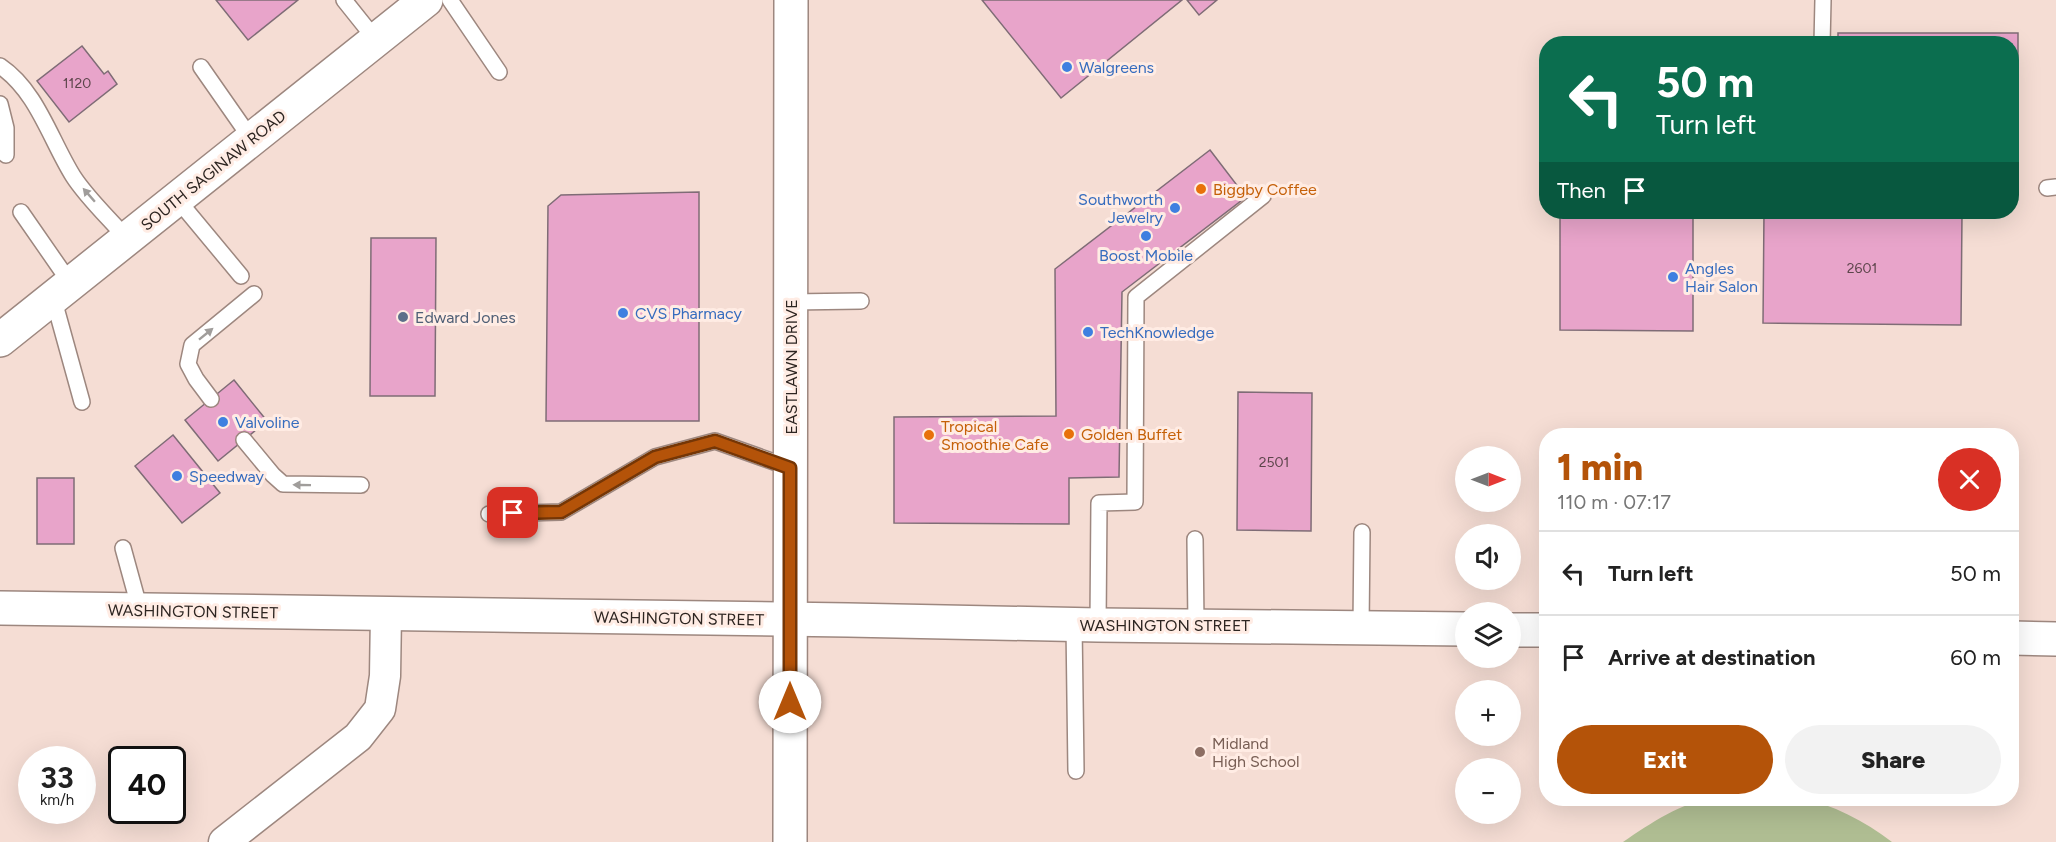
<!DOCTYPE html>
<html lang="en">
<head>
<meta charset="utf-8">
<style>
  body { margin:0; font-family:Figtree,sans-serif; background:#f2f2f2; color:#222; height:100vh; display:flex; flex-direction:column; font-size:22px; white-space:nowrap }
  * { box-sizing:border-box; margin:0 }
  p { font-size:20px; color:#767676 }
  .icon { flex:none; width:33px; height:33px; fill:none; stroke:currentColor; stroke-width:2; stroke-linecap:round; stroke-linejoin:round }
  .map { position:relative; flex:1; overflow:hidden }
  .sheet { position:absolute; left:1539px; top:428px; width:480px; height:378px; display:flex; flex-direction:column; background:#fff; border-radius:24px; box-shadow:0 6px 24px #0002 }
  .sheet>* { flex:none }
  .banner { position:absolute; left:1539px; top:36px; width:480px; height:183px; border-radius:24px; box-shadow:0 6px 24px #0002; background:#0b6e4f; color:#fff; overflow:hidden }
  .needle { width:39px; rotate:90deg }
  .controls { position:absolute; left:1455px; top:446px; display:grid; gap:12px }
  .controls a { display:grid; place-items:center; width:66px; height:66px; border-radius:50%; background:#fff; box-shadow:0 6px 24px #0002; font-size:30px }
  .speed { position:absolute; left:18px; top:746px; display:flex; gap:12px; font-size:30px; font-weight:700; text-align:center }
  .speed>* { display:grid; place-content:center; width:78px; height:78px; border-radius:50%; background:#fff; box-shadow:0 6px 24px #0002; line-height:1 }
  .speed small { font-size:15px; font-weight:400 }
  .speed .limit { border:3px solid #111; border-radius:9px; background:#fff; color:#111 }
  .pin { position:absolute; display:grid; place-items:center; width:51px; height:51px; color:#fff; margin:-26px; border-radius:12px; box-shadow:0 3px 9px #0006 }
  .me { position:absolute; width:66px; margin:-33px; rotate:0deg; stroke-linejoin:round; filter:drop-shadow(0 0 4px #0008) }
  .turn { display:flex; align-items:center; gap:21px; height:126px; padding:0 18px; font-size:27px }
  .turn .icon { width:78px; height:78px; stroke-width:2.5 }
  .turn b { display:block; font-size:42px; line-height:51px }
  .then { display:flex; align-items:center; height:57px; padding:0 18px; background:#0003; gap:12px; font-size:22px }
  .round { display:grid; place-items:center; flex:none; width:63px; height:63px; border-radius:32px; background:#f2f2f2 }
  .summary { display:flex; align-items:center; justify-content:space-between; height:102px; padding:0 18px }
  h1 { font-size:36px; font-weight:800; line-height:45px; color:#b45309 }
  .action { display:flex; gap:12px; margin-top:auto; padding:12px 18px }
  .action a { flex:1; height:69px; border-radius:36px; background:#b45309; color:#fff; font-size:24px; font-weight:800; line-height:69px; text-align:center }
  .action a+a { background:#f2f2f2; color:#222 }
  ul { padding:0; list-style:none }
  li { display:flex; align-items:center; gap:18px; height:84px; padding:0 18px; border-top:2px solid #e0e0e0 }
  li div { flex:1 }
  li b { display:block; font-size:22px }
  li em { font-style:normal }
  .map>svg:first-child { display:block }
</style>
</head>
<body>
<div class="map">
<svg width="2056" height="842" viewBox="0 0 2056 842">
  <rect width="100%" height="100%" fill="#f5ddd4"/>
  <!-- green -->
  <path fill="#afbd92" d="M1714,798C1739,798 1776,794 1799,798C1833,804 1864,821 1892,842H1623C1651,823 1680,803 1714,798Z"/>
  <!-- building -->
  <g fill="#e8a4ca" stroke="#7f6c76" stroke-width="1.5">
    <polygon points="216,0 298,0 248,40"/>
    <polygon points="982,0 1182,0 1061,98"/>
    <polygon points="1187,0 1217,0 1199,15"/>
    <polygon points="1838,33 2018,33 2018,141 2012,141 2012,44 1838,44"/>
    <polygon points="82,46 104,74 108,71 117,84 69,122 37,81"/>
    <polygon points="1210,150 1246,197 1122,292 1119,477 1069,478 1069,524 894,523 894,417 1056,416 1055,269"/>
    <polygon points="699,192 699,421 546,421 548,206 561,195"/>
    <polygon points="1560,212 1693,212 1693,331 1560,330"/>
    <polygon points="1764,212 1962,214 1961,325 1763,323"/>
    <polygon points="371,238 436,238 435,396 370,396"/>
    <polygon points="234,380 267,421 218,461 185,420"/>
    <polygon points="1238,392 1312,393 1311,531 1237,530"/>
    <polygon points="173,435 220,493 182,523 135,466"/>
    <rect x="37" y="478" width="37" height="66"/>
  </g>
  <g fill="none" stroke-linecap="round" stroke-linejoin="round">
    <defs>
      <g id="lane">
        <polyline points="344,0 376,40"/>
        <polyline points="450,0 499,72"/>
        <polyline points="1822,44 1823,0"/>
        <path d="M0,66C37,91 50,139 73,176C87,198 110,219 127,239"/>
        <polyline points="201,67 252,140"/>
        <polyline points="0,104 6,128 6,155"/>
        <polyline points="2047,188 2056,187"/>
        <polyline points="177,199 241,276"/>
        <polyline points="21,212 71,284"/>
        <polyline points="53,297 82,402"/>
        <polyline points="791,302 861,301"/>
        <polyline points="211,399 196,379 188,364 192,345 254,294"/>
        <polyline points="244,440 273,475 283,484 361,485"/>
        <polyline points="489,514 561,512 655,457 715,441 791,468"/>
        <polyline points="1195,539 1196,625"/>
        <polyline points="123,548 140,610"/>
        <polyline points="1074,625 1076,771"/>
        <polyline points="1098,625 1099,503 1135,502 1136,297 1263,196"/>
        <polyline points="1361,627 1362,532"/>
      </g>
      <polyline id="street" points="224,842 358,737 380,709 385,676 386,613"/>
      <g id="secondary">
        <polyline points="0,340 426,0"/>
        <polyline points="0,608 848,620 1098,625 1466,629"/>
        <polyline points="1510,630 1546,630"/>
        <polyline points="2012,638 2056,639"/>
        <polyline points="790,842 791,0"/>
      </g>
    </defs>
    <!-- lane casing -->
    <use href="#lane" stroke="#9d877f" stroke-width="18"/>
    <!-- street casing -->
    <use href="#street" stroke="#9d877f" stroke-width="33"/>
    <!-- secondary casing -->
    <use href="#secondary" stroke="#9d877f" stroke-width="36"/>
    <!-- lane -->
    <use href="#lane" stroke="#fff" stroke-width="15"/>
    <!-- street -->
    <use href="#street" stroke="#fff" stroke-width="30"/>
    <!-- secondary -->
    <use href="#secondary" stroke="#fff" stroke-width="33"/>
  </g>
  <!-- one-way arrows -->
  <defs><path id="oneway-solid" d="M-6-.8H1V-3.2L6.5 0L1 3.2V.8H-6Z" transform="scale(1.5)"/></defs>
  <g fill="#a09d9b">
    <use href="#oneway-solid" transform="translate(89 195) rotate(-131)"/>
    <use href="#oneway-solid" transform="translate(206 334) rotate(-39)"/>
    <use href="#oneway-solid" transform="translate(302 485) rotate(-179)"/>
  </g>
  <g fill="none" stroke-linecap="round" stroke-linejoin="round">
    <defs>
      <polyline id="route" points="513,513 561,512 655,457 715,441 790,468 790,702"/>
    </defs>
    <!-- route casing -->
    <use href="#route" stroke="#753606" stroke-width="15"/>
    <!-- route -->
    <use href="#route" stroke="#b45309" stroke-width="10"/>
  </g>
  <!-- markers -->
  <g fill="#3f7fe0" stroke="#ffece4" stroke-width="2">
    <circle cx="1067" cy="67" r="6"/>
    <circle cx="1175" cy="208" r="6"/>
    <circle cx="1146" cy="236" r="6"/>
    <circle cx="1673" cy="277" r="6"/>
    <circle cx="623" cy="313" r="6"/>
    <circle cx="1088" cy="332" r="6"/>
    <circle cx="223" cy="422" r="6"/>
    <circle cx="177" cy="476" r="6"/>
  </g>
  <g fill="#e8710a" stroke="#ffece4" stroke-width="2">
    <circle cx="1201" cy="189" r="6"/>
    <circle cx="1069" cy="434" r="6"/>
    <circle cx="929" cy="435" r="6"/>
  </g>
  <circle fill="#5c6f8a" stroke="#ffece4" stroke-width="2" cx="403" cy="317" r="6"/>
  <circle fill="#8d6e63" stroke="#ffece4" stroke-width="2" cx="1200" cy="752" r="6"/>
  <g text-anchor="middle" stroke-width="6" stroke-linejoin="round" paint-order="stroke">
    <!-- number labels -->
    <g font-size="14" fill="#5c454b">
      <text x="77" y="88">1120</text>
      <text x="1862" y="273">2601</text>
      <text x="1274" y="467">2501</text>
    </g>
    <!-- shop labels -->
    <g font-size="16" fill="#366cbe" stroke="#ffece4" text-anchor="start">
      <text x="1079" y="73">Walgreens</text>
      <text x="1163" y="205" text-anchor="end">Southworth<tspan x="1163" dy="18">Jewelry</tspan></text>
      <text x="1146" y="261" text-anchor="middle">Boost Mobile</text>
      <text x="1685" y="274">Angles<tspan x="1685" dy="18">Hair Salon</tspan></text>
      <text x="635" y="319">CVS Pharmacy</text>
      <text x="1100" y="338">TechKnowledge</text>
      <text x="235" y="428">Valvoline</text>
      <text x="189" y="482">Speedway</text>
    </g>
    <!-- street labels -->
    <g font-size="16" fill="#2d2521" stroke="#ffece4">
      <text transform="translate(213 170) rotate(-39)" y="6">SOUTH SAGINAW ROAD</text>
      <text transform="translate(791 367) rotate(-90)" y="6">EASTLAWN DRIVE</text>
      <text transform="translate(193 611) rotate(1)" y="6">WASHINGTON STREET</text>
      <text transform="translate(679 618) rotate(1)" y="6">WASHINGTON STREET</text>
      <text x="1165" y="631">WASHINGTON STREET</text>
    </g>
    <!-- food labels -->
    <g font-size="16" fill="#c56008" stroke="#ffece4" text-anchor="start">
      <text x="1213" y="195">Biggby Coffee</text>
      <text x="941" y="432">Tropical<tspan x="941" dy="18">Smoothie Cafe</tspan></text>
      <text x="1081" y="440">Golden Buffet</text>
    </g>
    <!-- service labels -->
    <g font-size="16" fill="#4e5e75" stroke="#ffece4" text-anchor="start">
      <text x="415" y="323">Edward Jones</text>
    </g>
    <!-- education labels -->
    <g font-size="16" fill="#785e54" stroke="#ffece4" text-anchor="start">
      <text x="1212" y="749">Midland<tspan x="1212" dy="18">High School</tspan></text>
    </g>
  </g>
</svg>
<div class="controls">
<a><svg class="needle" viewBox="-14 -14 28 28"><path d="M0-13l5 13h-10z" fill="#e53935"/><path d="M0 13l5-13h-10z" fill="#767676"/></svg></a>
<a><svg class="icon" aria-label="sound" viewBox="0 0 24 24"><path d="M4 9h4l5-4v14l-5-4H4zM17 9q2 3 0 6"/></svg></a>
<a><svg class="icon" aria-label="layers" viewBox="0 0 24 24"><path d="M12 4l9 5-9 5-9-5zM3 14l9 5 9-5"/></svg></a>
<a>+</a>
<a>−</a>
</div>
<div class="speed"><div>33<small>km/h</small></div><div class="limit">40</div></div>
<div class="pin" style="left:513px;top:513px;background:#d93025"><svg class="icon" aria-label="arrive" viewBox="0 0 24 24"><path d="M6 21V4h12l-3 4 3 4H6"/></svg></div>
<svg class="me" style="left:790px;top:702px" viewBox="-20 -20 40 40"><circle r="19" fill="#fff"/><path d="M0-13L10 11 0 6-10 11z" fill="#b45309"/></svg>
<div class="banner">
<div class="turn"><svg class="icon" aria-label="left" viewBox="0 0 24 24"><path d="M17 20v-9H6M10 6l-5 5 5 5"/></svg><div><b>50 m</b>Turn left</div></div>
<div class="then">Then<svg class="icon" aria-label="arrive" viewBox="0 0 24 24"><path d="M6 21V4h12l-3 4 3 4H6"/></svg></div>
</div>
<section class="sheet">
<div class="summary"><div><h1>1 min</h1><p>110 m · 07:17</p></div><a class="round" style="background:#d93025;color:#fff"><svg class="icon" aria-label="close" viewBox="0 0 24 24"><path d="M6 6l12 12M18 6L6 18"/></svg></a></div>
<ul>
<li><svg class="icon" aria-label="left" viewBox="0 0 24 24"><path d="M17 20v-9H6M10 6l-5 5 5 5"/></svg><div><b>Turn left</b></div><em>50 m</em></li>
<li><svg class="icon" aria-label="arrive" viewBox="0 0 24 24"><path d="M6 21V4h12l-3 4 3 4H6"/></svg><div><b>Arrive at destination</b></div><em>60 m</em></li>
</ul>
<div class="action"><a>Exit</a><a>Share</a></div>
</section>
</div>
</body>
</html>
